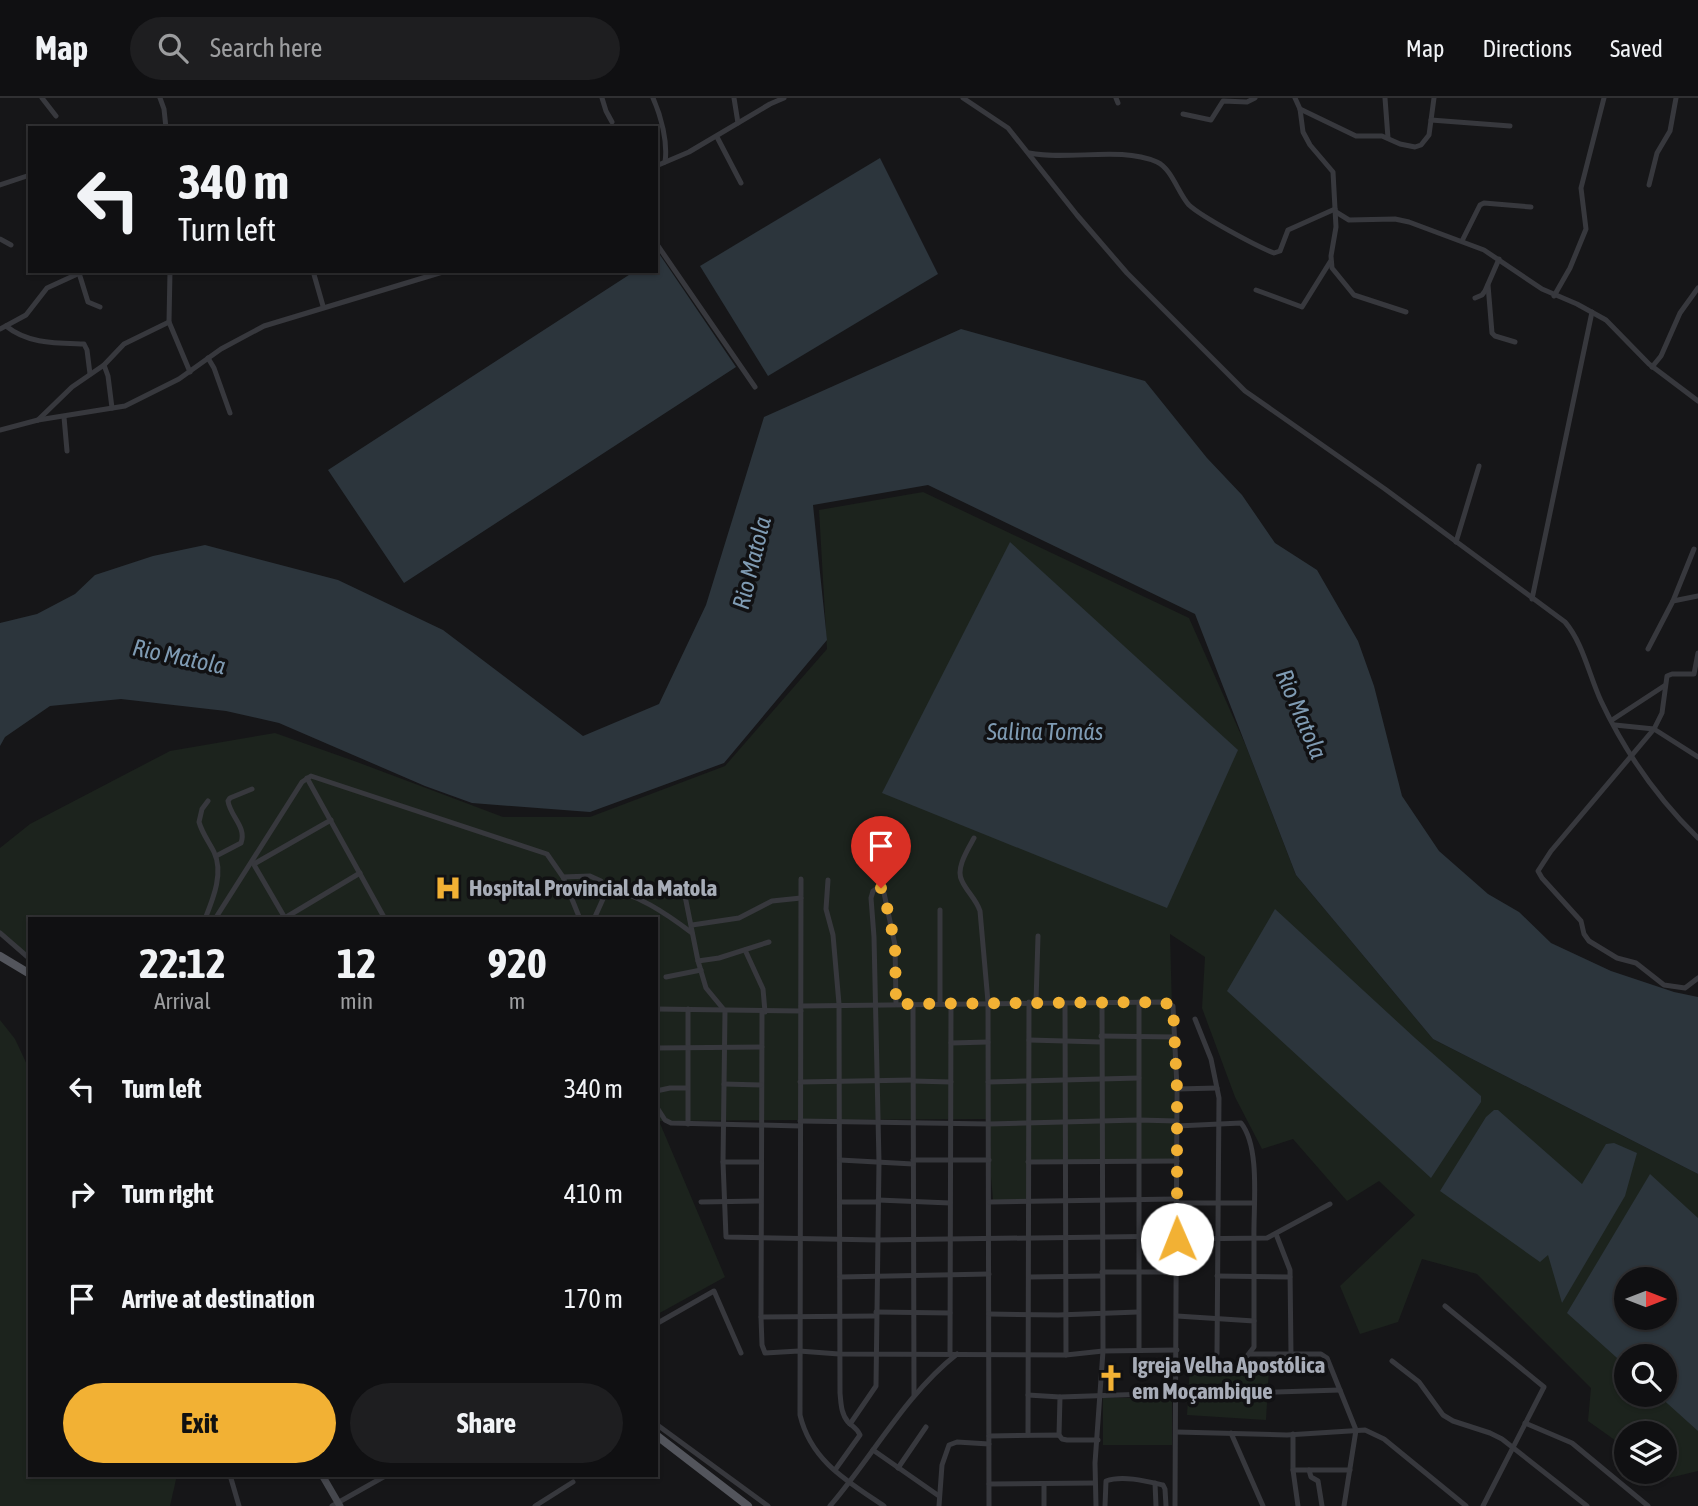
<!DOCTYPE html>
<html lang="en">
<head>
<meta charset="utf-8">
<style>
  body { margin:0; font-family:"Asap Condensed",sans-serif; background:#1e1e20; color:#f1f3f6; height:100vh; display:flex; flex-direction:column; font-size:26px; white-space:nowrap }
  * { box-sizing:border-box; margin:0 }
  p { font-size:23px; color:#9c9d9f }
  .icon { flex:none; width:38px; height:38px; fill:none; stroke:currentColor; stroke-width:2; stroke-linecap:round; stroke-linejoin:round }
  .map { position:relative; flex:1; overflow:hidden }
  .panel { position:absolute; left:28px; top:819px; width:630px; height:560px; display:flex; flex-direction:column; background:#101012; border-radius:0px; box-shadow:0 2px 5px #0004,0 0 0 2px #303032 }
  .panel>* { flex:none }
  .banner { position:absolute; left:28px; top:28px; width:630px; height:147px; border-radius:0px; box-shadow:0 2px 5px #0004,0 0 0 2px #303032; background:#101012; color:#f1f3f6; overflow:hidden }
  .needle { width:46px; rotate:90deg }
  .fabs { position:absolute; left:1614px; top:1169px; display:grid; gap:14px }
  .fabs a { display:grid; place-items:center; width:63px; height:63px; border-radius:50%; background:#101012; box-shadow:0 2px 5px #0004,0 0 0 2px #303032; font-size:35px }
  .pin { position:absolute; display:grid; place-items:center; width:60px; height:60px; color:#fff; margin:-72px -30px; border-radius:50% 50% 50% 0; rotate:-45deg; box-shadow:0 0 7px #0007 }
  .pin .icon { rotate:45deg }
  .me { position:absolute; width:77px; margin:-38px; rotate:359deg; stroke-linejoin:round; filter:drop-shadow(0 0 5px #0008) }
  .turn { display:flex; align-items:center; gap:24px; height:147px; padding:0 35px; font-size:32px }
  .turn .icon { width:91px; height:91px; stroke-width:2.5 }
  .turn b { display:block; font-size:49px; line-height:60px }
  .eta { display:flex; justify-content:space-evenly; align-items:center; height:119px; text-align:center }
  .eta b { font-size:42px; font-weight:700; line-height:49px }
  .action { display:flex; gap:14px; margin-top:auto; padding:14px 35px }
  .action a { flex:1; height:80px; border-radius:42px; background:#f2b134; color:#111; font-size:28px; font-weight:700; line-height:80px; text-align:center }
  .action a+a { background:#1e1e20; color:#f1f3f6 }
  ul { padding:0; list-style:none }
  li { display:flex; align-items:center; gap:21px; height:105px; padding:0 35px }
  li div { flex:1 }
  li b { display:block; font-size:26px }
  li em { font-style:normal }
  header { display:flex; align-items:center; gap:42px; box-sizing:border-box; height:98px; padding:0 35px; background:#101012; border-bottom:2px solid #303032 }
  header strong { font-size:33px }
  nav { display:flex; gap:38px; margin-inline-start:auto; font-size:24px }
  .search { width:490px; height:63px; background:#1e1e20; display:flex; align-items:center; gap:18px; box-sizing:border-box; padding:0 24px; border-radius:38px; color:#9c9d9f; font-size:26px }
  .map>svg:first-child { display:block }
</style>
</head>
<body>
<header>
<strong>Map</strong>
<div class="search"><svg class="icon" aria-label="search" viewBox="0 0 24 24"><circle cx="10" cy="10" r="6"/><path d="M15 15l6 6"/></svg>Search here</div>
<nav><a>Map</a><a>Directions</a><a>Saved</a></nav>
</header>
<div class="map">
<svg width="1698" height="1408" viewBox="0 0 1698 1408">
  <rect width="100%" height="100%" fill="#161618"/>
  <!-- green -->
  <g fill="#1c231d" fill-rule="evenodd">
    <path d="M923,394L1189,520L1246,648L1296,777L1433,941L1698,1076V1373L1669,1380L1660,1374H1664V1335H1626V1350L1588,1323L1591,1290L1477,1176L1422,1161L1398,1224L1360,1236L1340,1188L1415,1117L1379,1083L1347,1103L1293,1041L1262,1051L1235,999L1202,910L1205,859L1170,836L1176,1062L1029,1065L1027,1102H993L986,1021L659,1023L725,1179L656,1217V821H30V858L0,835V750L30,726L170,653L275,635L357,664L503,719H590L725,668L827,551L819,412ZM1626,1181H1664V1220H1626ZM1626,1258H1664V1297H1626Z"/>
    <polygon points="0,922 15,941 30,973 30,1377 177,1377 170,1408 0,1408"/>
    <polygon points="1190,1266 1269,1270 1266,1322 1187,1317"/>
    <rect x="1103" y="1300" width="69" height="47"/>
  </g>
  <!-- water -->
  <g fill="#2c353c" fill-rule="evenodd">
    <polygon points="880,60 938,176 768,278 700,168"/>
    <polygon points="660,157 736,269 404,485 328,372 635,173 656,173 656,159"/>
    <polygon points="961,231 1145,283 1207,360 1242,397 1275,445 1317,472 1358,543 1374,588 1402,698 1439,753 1488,796 1519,814 1551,845 1611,873 1674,894 1698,899 1698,1076 1433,941 1296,777 1195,516 928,387 813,407 827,542 724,665 590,714 472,705 425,688 279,625 226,613 121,601 50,608 5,639 0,648 0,525 37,516 75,496 95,477 153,458 205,447 338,482 443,532 583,638 659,606 706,507 764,319"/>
    <polygon points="1010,444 1238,652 1167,810 882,695"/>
    <polygon points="1275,811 1415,940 1481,998 1481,1004 1431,1080 1227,893"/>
    <polygon points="1494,1012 1498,1012 1582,1086 1606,1046 1614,1045 1637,1055 1625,1098 1562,1205 1548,1157 1540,1164 1440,1093 1486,1019"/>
    <path d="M1650,1076L1698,1120V1333L1658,1297H1664V1258H1626V1268L1567,1215ZM1626,1181H1664V1220H1626Z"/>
  </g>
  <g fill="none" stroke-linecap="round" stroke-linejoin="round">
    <!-- minor -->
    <g stroke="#37383d" stroke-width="5">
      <polyline points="42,0 56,18"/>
      <polyline points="160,0 164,11 166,30"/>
      <polyline points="602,0 606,13 612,24"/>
      <path d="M653,0C661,18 668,44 665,64"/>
      <polyline points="734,0 738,25"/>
      <path d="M963,0L1008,30L1077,117L1127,175L1245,293L1385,391L1565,524C1583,545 1589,577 1601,603C1625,654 1658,701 1698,740"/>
      <polyline points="1116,0 1118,5"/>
      <polyline points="1295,0 1300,11 1303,34 1310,47 1333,74 1336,129 1331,158 1332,170 1354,197 1406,214"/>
      <polyline points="1385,0 1388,40"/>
      <polyline points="1300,11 1356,38 1382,38 1400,46 1415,49 1421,47 1429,37 1434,0"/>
      <polyline points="1183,16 1211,22 1223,3 1247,4 1255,0"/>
      <polyline points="1431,22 1510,28"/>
      <polyline points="717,39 741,85"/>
      <path d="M1029,55C1070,63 1119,48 1157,64C1172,71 1178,95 1189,107C1202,119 1256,148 1274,155L1280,153L1288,132L1335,111"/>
      <polyline points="656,68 689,54 770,6 784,0"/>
      <polyline points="0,87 30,77"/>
      <polyline points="1649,87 1657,55 1670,33 1676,0"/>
      <polyline points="1336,114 1349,122 1395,121 1409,124 1484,152 1542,191 1577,206 1606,222 1649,266 1698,303"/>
      <polyline points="0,141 11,147"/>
      <polyline points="1462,143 1480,107 1484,105 1531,109"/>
      <polyline points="656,145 755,289"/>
      <polyline points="170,173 169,224 190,274"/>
      <polyline points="313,173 323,208"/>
      <polyline points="79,175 88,204 100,209"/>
      <polyline points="1488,187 1492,235 1495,238 1515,244"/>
      <polyline points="1256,192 1302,209 1330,164"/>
      <polyline points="1554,198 1570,170 1586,131 1581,90 1604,0"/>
      <polyline points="1475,200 1482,197 1485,193 1499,161"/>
      <path d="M6,228C28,246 56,245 84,246L87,252L90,276"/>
      <polyline points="0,231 26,217 47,190 84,173"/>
      <polyline points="208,260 214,270 230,315"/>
      <polyline points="104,267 108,278 112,310"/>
      <polyline points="1652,269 1661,258 1680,215 1698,190"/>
      <polyline points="64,319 67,353"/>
      <polyline points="38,322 72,289 104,267 124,246 169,224"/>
      <polyline points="0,332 38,322 125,308 179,281 221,251 264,228 446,173"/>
      <polyline points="1456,444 1479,368"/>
      <polyline points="1532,501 1592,214"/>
      <polyline points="1673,503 1694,451"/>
      <polyline points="1648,551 1673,503 1698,498"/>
      <polyline points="1698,555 1694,576 1672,576 1667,578 1662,615 1654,631 1551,753 1538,773 1542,780 1581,823 1584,836 1589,843 1617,860 1636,865 1664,887 1685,890 1698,880"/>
      <polyline points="1612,622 1664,588"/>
      <polyline points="1615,627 1654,631 1698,659"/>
      <polyline points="307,680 385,821"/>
      <path d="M974,740C968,751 955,771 962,783C967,794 976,801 980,813L988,904L989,1408"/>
      <path d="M216,758L241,745C247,729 230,718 228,703L230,700L252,691"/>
      <polyline points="253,765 285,820"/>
      <polyline points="254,766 331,722"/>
      <polyline points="563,779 590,778 601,783 603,801 594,821"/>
      <path d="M801,781L800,1317C811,1363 847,1383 884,1408"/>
      <path d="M828,782L826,811L833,837L839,906L840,1295C841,1305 841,1316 848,1324C853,1329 857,1330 860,1337L835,1372"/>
      <path d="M603,790C635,794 667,816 692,835"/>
      <polyline points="684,793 698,863 706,890 725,913 723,1064 726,1139 877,1142 1177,1138"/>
      <polyline points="940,812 940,905"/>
      <path d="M205,821C213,801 224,775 214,754C209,744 202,735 199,724L202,711L208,703"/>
      <polyline points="215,821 302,684 311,678 547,756 563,779 580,821"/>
      <polyline points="283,821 360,775"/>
      <polyline points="692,827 739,820 772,803 801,800"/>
      <polyline points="0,835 30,861"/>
      <polyline points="745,852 763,891 765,914"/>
      <polyline points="698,863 719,860 769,844"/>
      <polyline points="666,879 701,872"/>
      <polyline points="1036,904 1038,838"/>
      <polyline points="1139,904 1139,1252"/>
      <polyline points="1065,905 1066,1257"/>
      <polyline points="913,906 914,1297"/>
      <polyline points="801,908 1163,904 1173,908 1177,991 1175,1408"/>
      <polyline points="656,911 801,913"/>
      <polyline points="688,911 688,1026"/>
      <polyline points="762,914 761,1219 762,1247 765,1255 799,1253 839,1256 1066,1257 1103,1253 1177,1252"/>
      <polyline points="1195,921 1211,961 1219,1000 1217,1256"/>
      <polyline points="1101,938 1175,939"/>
      <polyline points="1029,942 1101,944"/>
      <polyline points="951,945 988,944"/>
      <polyline points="656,950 762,949"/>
      <polyline points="913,983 951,984"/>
      <polyline points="800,984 913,982"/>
      <polyline points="988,984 1139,980"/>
      <polyline points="724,986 761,987"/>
      <polyline points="1177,991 1217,990"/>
      <polyline points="656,993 670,990 686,990"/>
      <polyline points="656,1008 665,1022 671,1025 800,1028"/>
      <polyline points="800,1023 989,1026 1138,1022 1177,1023"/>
      <path d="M1177,1028L1241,1025C1261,1050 1253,1110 1254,1141C1254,1177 1254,1213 1254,1249L1244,1262"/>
      <polyline points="840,1062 913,1066"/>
      <polyline points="913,1062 989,1062"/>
      <polyline points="723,1064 760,1064"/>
      <polyline points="1028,1064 1177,1063"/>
      <polyline points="878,1102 950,1105"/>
      <polyline points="701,1104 760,1103"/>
      <polyline points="840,1104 878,1104"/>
      <polyline points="989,1104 1176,1101"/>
      <polyline points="1176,1105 1254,1105"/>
      <polyline points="1276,1136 1290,1172 1291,1256"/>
      <polyline points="1177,1141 1267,1140 1330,1106"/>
      <polyline points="1102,1174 1177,1174"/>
      <polyline points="1217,1178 1290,1179"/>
      <polyline points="840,1179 989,1176"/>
      <polyline points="1029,1179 1102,1178"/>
      <polyline points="1445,1208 1544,1289 1483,1408"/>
      <polyline points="876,1214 950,1215"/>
      <polyline points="989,1216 1058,1217 1138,1214"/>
      <polyline points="1177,1218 1254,1223"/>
      <polyline points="761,1219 876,1218"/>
      <polyline points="656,1226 714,1193 741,1255"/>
      <polyline points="950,1256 951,905"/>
      <polyline points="1250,1256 1321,1256 1327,1260 1356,1332 1344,1408"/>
      <polyline points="1392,1263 1419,1284 1443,1317 1453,1323 1490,1335 1502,1341 1587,1408"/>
      <polyline points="1276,1294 1340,1292"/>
      <polyline points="1028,1297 1060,1299 1059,1337"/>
      <polyline points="1060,1299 1177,1295"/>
      <polyline points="1525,1325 1572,1345 1648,1408"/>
      <polyline points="656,1326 768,1408"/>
      <polyline points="850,1326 876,1288 879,1064 874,839 871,800 873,793 879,789 884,795 895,847 896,906"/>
      <polyline points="1177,1334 1287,1337 1365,1332 1384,1341 1466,1408"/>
      <polyline points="1231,1335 1263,1408"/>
      <polyline points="1293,1336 1293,1372"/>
      <polyline points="1028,1337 1029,904"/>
      <polyline points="989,1338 1059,1337 1062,1341 1067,1342 1098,1342"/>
      <polyline points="873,1352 939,1398"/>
      <polyline points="898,1370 926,1329"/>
      <polyline points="230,1377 239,1408"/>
      <polyline points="1155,1385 1156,1408"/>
      <polyline points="989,1386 1095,1385"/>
      <polyline points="332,1408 387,1377"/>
      <polyline points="535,1408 573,1384"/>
      <path d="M830,1408C873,1358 905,1297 957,1256"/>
      <polyline points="939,1408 942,1367 949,1347 957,1344 989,1346"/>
      <polyline points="1044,1408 1044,1386"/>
      <polyline points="1096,1408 1095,1365 1103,1253 1102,904"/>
      <path d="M1105,1408L1106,1383C1122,1377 1146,1383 1163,1387L1165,1391L1166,1408"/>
      <polyline points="1298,1408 1293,1372 1309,1372"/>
      <polyline points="1322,1408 1318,1383 1311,1379 1309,1372 1350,1372"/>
    </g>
    <!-- secondary -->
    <polyline stroke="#45474d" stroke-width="7" points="322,1377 340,1408"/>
    <!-- primary -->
    <g stroke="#53555c" stroke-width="8">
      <polyline points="0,858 30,876"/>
      <polyline points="656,1337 748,1408"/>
    </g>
  </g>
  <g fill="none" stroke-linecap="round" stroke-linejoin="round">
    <!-- route -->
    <polyline stroke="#f2b134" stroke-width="12" stroke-dasharray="0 21.6" points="881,790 884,795 895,847 896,906 1163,904 1173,908 1177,991 1177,1141"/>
  </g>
  <!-- icons -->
  <defs>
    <symbol id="hospital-bare" viewBox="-9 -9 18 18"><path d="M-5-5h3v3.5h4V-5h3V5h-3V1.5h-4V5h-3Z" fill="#f2b134" stroke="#111113" stroke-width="2.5" paint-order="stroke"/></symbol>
    <symbol id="church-bare" viewBox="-9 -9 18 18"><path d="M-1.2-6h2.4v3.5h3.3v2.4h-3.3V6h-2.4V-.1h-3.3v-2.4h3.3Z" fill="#f2b134" stroke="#111113" stroke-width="2.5" paint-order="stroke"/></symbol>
  </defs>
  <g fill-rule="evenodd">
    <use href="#hospital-bare" x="429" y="771" width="38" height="38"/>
    <use href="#church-bare" x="1092" y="1261" width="38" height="38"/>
  </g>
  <g text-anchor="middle" stroke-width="7" stroke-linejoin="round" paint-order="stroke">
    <!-- poi labels -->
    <g font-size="23" font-weight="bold" fill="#a8adb8" stroke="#111113" text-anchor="start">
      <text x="469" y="798">Hospital Provincial da Matola</text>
      <text x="1132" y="1275">Igreja Velha Apostólica<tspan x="1132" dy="26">em Moçambique</tspan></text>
    </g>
    <!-- water labels -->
    <g font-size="24" font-style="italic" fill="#7f9bb3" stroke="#111113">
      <text transform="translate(752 465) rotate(-76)" y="8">Rio Matola</text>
      <text transform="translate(179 559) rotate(12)" y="8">Rio Matola</text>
      <text transform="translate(1301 616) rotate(67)" y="8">Rio Matola</text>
      <text x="1045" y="642">Salina Tomás</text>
    </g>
  </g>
</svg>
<div class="fabs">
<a><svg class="needle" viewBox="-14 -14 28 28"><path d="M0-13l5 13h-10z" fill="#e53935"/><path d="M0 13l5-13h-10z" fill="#9c9d9f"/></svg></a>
<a><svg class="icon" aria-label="search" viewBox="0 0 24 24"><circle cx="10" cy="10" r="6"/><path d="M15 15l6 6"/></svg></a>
<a><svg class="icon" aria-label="layers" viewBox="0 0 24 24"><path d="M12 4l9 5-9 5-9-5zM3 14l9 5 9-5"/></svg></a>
</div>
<div class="pin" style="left:881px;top:790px;background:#d93025"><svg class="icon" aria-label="arrive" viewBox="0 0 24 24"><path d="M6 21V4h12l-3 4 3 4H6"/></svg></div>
<svg class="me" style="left:1177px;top:1141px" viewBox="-20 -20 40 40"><circle r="19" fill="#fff"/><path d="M0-13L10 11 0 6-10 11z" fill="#f2b134"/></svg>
<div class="banner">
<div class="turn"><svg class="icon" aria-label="left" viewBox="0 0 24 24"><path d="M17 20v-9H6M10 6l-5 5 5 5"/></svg><div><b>340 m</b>Turn left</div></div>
</div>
<section class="panel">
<div class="eta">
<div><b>22:12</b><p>Arrival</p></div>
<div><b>12</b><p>min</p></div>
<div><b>920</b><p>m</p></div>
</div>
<ul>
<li><svg class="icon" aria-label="left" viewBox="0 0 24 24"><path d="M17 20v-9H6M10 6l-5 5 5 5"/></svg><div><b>Turn left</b></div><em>340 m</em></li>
<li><svg class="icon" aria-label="right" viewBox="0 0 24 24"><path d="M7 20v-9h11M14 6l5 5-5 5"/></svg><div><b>Turn right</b></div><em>410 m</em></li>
<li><svg class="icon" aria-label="arrive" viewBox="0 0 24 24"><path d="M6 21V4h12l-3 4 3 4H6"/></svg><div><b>Arrive at destination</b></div><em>170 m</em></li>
</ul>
<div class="action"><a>Exit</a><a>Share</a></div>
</section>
</div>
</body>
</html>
